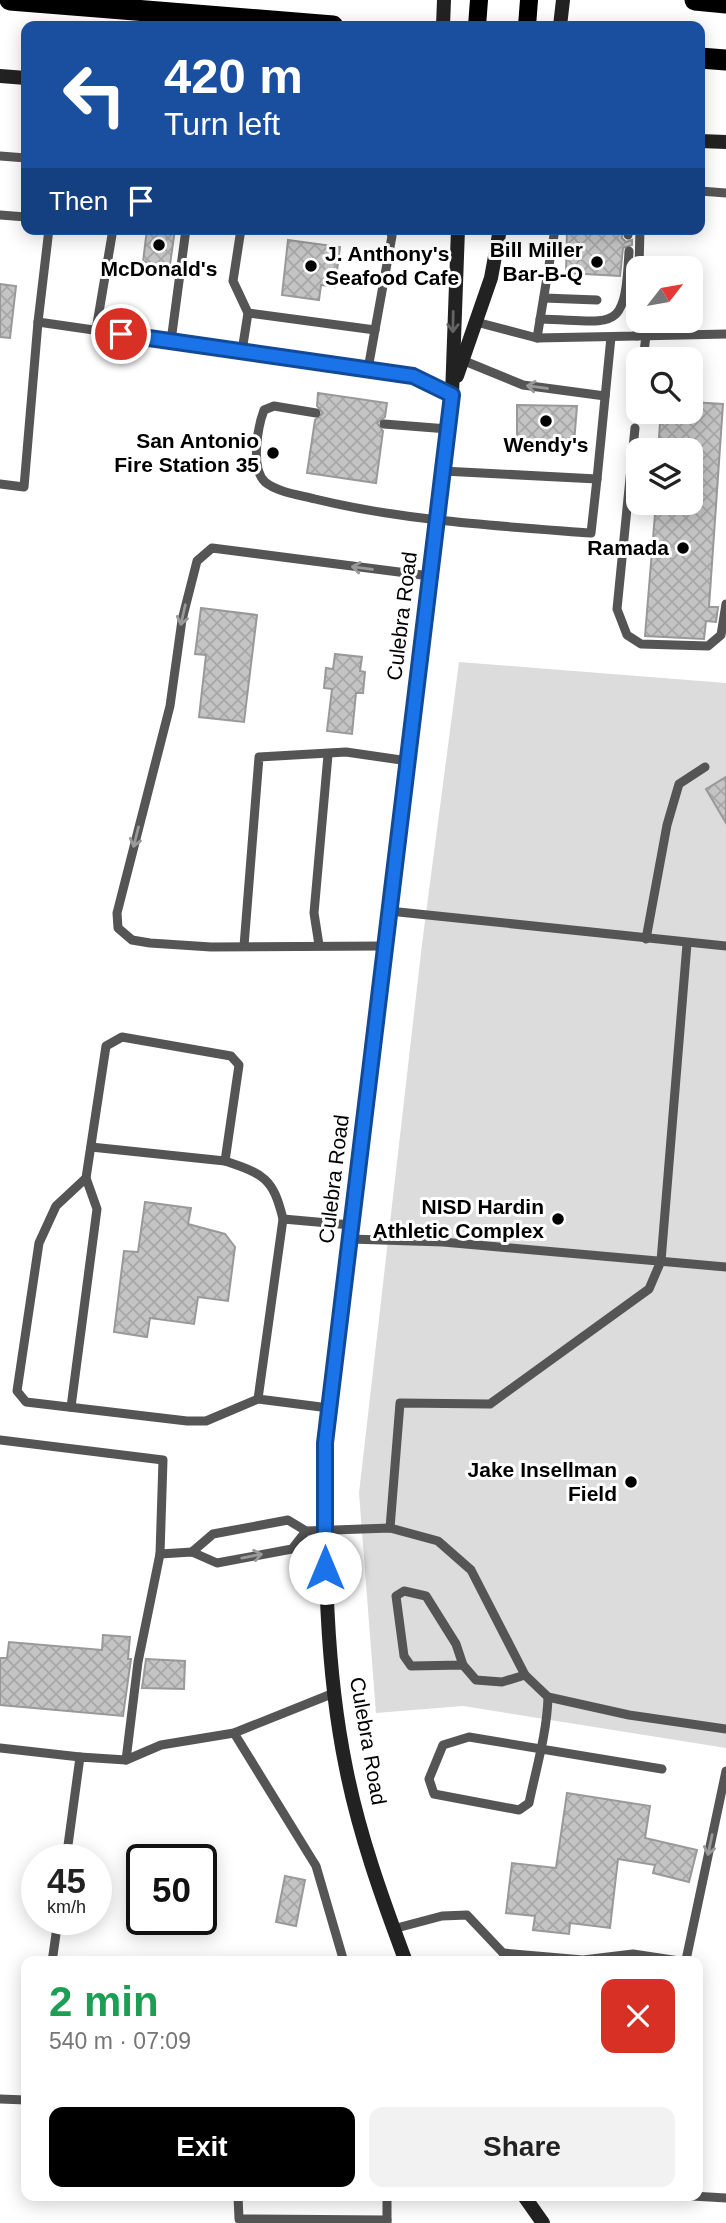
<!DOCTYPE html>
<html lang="en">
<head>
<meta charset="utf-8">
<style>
  body { margin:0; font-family:Arial,sans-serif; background:#f2f2f2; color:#222; height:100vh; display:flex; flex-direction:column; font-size:26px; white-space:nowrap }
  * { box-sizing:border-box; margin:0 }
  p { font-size:23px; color:#767676 }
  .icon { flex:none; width:38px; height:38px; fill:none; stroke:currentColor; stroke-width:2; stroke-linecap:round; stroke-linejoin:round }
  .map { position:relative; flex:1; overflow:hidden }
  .details { position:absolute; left:21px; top:1956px; width:682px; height:245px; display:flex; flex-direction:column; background:#fff; border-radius:14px; box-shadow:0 4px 18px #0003 }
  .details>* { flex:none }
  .top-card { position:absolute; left:21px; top:21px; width:684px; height:214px; border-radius:14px; box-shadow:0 4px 18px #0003; background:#1a4fa0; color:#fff; overflow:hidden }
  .needle { width:46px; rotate:59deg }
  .fabs { position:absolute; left:626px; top:256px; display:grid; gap:14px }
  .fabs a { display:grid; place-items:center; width:77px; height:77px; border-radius:14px; background:#fff; box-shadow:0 4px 18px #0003; font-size:35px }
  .speed { position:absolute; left:21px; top:1844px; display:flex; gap:14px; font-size:35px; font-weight:700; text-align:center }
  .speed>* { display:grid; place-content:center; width:91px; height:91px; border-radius:50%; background:#fff; box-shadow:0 4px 18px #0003; line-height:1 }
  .speed small { font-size:18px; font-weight:400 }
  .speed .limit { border:4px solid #111; border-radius:10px; background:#fff; color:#111 }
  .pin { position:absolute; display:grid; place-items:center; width:60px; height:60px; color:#fff; margin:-30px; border:4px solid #fff; border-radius:50%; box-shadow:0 2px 7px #0007 }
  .me { position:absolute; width:77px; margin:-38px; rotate:0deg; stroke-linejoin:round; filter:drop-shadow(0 0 5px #0008) }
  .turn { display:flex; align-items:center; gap:24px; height:147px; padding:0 28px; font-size:32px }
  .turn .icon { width:91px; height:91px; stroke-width:2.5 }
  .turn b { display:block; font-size:49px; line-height:60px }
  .then { display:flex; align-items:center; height:66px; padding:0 28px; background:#0003; gap:14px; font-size:26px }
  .round { display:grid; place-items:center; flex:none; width:74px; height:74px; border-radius:14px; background:#f2f2f2 }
  .summary { display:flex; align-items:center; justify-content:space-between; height:119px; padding:0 28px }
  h1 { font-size:42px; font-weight:700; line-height:52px; color:#1e9e55 }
  .button { display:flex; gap:14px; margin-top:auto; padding:14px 28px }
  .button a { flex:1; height:80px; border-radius:14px; background:#000; color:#fff; font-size:28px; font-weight:700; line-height:80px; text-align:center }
  .button a+a { background:#f2f2f2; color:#222 }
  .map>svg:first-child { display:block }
</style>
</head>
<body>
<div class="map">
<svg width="726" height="2223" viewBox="0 0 726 2223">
  <defs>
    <pattern id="building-cross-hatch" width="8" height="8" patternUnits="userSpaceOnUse" patternTransform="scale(1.75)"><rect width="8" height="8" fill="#c4c4c4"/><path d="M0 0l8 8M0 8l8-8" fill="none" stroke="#a7a7a7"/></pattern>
  </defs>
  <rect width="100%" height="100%" fill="#fff"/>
  <!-- grass -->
  <polygon fill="#dcdcdc" points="459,662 726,683 726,1748 463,1706 376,1713 359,1493 422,944"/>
  <!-- building -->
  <g fill="url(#building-cross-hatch)" stroke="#999" stroke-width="2">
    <polygon points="147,229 175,229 170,265 143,262"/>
    <polygon points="567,229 622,229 622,238 626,242 632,240 632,245 623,248 620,276 566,273"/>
    <polygon points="288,240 340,247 335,287 321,285 319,300 282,295"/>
    <polygon points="0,284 16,286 10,338 0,337"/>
    <polygon points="318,393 387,403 385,417 377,423 383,431 376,483 307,473 315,420 323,413 317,406"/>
    <polygon points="691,402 723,404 709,607 718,607 716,622 706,621 704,639 645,636 656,502 691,502 691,450 658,450 661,411 691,411"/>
    <polygon points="517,405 577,406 574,443 559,442 559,447 525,445 525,437 517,436"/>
    <polygon points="201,608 257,615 244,722 199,717 206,655 195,654"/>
    <polygon points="335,654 362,657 360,671 365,672 363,693 356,693 352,734 327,731 332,689 324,688 326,668 333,669"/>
    <polygon points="726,777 726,823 706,789"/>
    <polygon points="145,1202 191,1208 188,1224 225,1234 235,1247 228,1301 198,1297 194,1324 150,1318 147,1337 114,1332 124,1251 138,1252"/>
    <polygon points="103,1635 130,1637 128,1659 131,1659 123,1716 0,1705 0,1658 7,1658 9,1642 102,1650"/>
    <polygon points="146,1659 185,1661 184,1689 142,1688"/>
    <polygon points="567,1793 650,1806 645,1838 697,1850 689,1882 653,1873 655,1865 618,1859 610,1928 570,1923 569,1934 533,1930 535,1916 506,1913 512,1863 556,1868"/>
    <polygon points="285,1876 305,1880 296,1926 276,1922"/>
  </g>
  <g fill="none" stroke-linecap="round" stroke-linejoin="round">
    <!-- service -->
    <g stroke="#555" stroke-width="9">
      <polyline points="0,156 26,158"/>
      <polyline points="700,191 726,193"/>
      <polyline points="0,215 26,217"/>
      <polyline points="49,229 38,322 413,376 452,395"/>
      <polyline points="241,229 233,281 248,313 242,351"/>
      <polyline points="628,235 629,229"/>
      <polyline points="639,268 640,229"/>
      <polyline points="544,298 597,300"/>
      <polyline points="248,313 375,330 368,369"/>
      <path d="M540,319C616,321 625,335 629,251"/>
      <polyline points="476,322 537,338 637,336 639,288"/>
      <polyline points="96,330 113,229"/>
      <polyline points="375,330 392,236 389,229"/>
      <polyline points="637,336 726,334"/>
      <polyline points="537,338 555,229"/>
      <polyline points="171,341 186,229"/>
      <polyline points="643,359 646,336"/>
      <polyline points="462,360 523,385 605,396"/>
      <polyline points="638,404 639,398"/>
      <path d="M316,413L274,406L264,410C258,426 250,468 265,482C277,492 300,495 315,499C406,521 498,526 591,533L597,479"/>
      <polyline points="384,424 448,429"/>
      <polyline points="635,428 617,609 627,635 641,644 708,646 721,635 726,604"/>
      <polyline points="443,471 597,479 611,337"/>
      <polyline points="0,484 24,487 38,322"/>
      <polyline points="389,911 726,946"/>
      <polyline points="646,939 667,825 679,784 705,767"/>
      <polyline points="319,945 314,913 328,755"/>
      <polyline points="244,946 259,757 346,752 408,761"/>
      <polyline points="385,946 211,947 150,943 132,940 118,928 117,913 170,706 182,620 197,561 212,548 430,576"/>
      <polyline points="91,1147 225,1161"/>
      <polyline points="283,1219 351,1225"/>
      <polyline points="350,1239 443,1242 726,1267"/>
      <path d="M258,1399L206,1421H187L26,1402L17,1391L39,1243L56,1206L86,1178L106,1046L122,1037L231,1056L239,1065L225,1161C264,1174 273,1178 283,1219L258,1399L329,1408"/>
      <polyline points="71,1407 97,1209 86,1178"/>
      <polyline points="0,1440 163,1460 160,1554 192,1552 217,1563 292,1549 306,1531"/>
      <polyline points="390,1528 400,1403 490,1404 649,1289 661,1261 687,944"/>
      <polyline points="192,1552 213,1534 288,1520 306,1531 390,1528 438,1541 471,1570 525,1675 548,1697 629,1715 726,1729"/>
      <polyline points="463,1665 411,1666 404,1656 396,1596 404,1591 426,1596 456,1644 463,1665 476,1680 502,1682 525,1675"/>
      <path d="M548,1697C547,1733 536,1769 529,1803L519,1810L434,1794L429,1779L443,1745L469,1737L662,1769"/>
      <polyline points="234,1733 316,1866 344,1962"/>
      <polyline points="0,1748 80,1757"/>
      <polyline points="126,1760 161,1745 234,1733 334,1693"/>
      <polyline points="66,1860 80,1757 126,1760 138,1662 160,1554"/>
      <polyline points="393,1929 442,1916 467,1915 503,1953 506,1962"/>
      <polyline points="503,1953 583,1960 633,1954 686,1962"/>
      <polyline points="686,1960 726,1771"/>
      <polyline points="52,1962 58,1920"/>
      <polyline points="0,2099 26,2100"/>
      <polyline points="238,2196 239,2219 387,2220"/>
      <polyline points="387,2196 387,2223"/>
      <polyline points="692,2196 726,2198"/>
    </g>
    <!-- secondary -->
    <g stroke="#222" stroke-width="14">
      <polyline points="443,26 444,0"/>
      <polyline points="560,26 563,0"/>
      <polyline points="0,76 26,78"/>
      <polyline points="700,141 726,142"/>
      <polyline points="457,376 491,278 500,229"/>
      <path d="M406,1962C382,1898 359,1834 346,1768C324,1661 325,1551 325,1443L452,395L458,229"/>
      <polyline points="524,2196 543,2223"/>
    </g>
    <!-- primary -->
    <g stroke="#000" stroke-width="18">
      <polyline points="477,26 479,0"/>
      <polyline points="527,26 529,0"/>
    </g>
    <!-- motorway -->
    <g stroke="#000" stroke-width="21">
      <polyline points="10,0 333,26"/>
      <polyline points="695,0 726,3"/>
      <polyline points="700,58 726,60"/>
    </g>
  </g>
  <!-- one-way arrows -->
  <defs><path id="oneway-shaft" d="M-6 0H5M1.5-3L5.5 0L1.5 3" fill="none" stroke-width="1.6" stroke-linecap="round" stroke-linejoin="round" transform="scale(1.75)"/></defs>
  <use stroke="#646464" href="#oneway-shaft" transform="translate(453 322) rotate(91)"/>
  <g stroke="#999">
    <use href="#oneway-shaft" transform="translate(537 387) rotate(-172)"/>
    <use href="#oneway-shaft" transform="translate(362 568) rotate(-173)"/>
    <use href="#oneway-shaft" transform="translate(183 615) rotate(103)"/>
    <use href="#oneway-shaft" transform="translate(136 837) rotate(104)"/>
    <use href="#oneway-shaft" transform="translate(252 1556) rotate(-11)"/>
    <use href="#oneway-shaft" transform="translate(710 1845) rotate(102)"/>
  </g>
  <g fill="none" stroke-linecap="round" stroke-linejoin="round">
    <defs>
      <polyline id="route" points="121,334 413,376 452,395 325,1443 325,1568"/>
    </defs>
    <!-- route casing -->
    <use href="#route" stroke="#114b97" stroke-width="18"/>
    <!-- route -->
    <use href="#route" stroke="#1a73e8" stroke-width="12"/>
  </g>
  <!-- markers -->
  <g fill="#000" stroke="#fff" stroke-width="2.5">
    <circle cx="159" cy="245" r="7"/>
    <circle cx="597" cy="262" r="7"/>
    <circle cx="311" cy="266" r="7"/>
    <circle cx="546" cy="421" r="7"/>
    <circle cx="273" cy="453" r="7"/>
    <circle cx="683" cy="548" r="7"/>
    <circle cx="558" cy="1219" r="7"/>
    <circle cx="631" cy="1482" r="7"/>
  </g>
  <g text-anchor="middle" stroke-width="6" stroke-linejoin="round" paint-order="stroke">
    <!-- poi labels -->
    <g font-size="21" font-weight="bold" fill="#000" stroke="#fff" text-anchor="end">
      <text x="583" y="257">Bill Miller<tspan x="583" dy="24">Bar-B-Q</tspan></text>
      <text x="325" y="261" text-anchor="start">J. Anthony's<tspan x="325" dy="24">Seafood Cafe</tspan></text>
      <text x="159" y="276" text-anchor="middle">McDonald's</text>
      <text x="259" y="448">San Antonio<tspan x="259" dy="24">Fire Station 35</tspan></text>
      <text x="546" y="452" text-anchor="middle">Wendy's</text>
      <text x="669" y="555">Ramada</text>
      <text x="544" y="1214">NISD Hardin<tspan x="544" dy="24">Athletic Complex</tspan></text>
      <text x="617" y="1477">Jake Insellman<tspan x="617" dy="24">Field</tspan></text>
    </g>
    <!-- street labels -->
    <g font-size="21" fill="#000" stroke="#fff">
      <text transform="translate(402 616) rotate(-83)" y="7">Culebra Road</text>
      <text transform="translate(334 1179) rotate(-83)" y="7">Culebra Road</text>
      <text transform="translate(368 1741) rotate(80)" y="7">Culebra Road</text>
    </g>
  </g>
</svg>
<div class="fabs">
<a><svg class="needle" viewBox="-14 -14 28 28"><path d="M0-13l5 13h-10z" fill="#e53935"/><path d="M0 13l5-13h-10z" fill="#767676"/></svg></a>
<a><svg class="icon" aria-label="search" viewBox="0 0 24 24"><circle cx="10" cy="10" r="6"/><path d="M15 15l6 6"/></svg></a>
<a><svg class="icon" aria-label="layers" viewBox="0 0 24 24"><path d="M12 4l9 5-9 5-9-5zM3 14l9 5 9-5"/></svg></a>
</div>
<div class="speed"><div>45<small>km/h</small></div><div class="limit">50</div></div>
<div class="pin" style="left:121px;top:334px;background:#d93025"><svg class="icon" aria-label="arrive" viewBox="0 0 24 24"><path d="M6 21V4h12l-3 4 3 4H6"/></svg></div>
<svg class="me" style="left:325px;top:1568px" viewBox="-20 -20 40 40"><circle r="19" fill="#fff"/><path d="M0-13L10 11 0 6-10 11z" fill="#1a73e8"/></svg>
<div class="top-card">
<div class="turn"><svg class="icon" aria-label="left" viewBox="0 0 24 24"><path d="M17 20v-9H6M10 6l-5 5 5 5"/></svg><div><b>420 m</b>Turn left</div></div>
<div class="then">Then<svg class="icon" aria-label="arrive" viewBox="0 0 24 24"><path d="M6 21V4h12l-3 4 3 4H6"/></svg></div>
</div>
<section class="details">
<div class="summary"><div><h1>2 min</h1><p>540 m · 07:09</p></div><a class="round" style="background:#d93025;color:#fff"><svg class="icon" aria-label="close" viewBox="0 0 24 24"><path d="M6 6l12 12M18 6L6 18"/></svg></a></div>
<div class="button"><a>Exit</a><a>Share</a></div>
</section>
</div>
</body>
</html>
